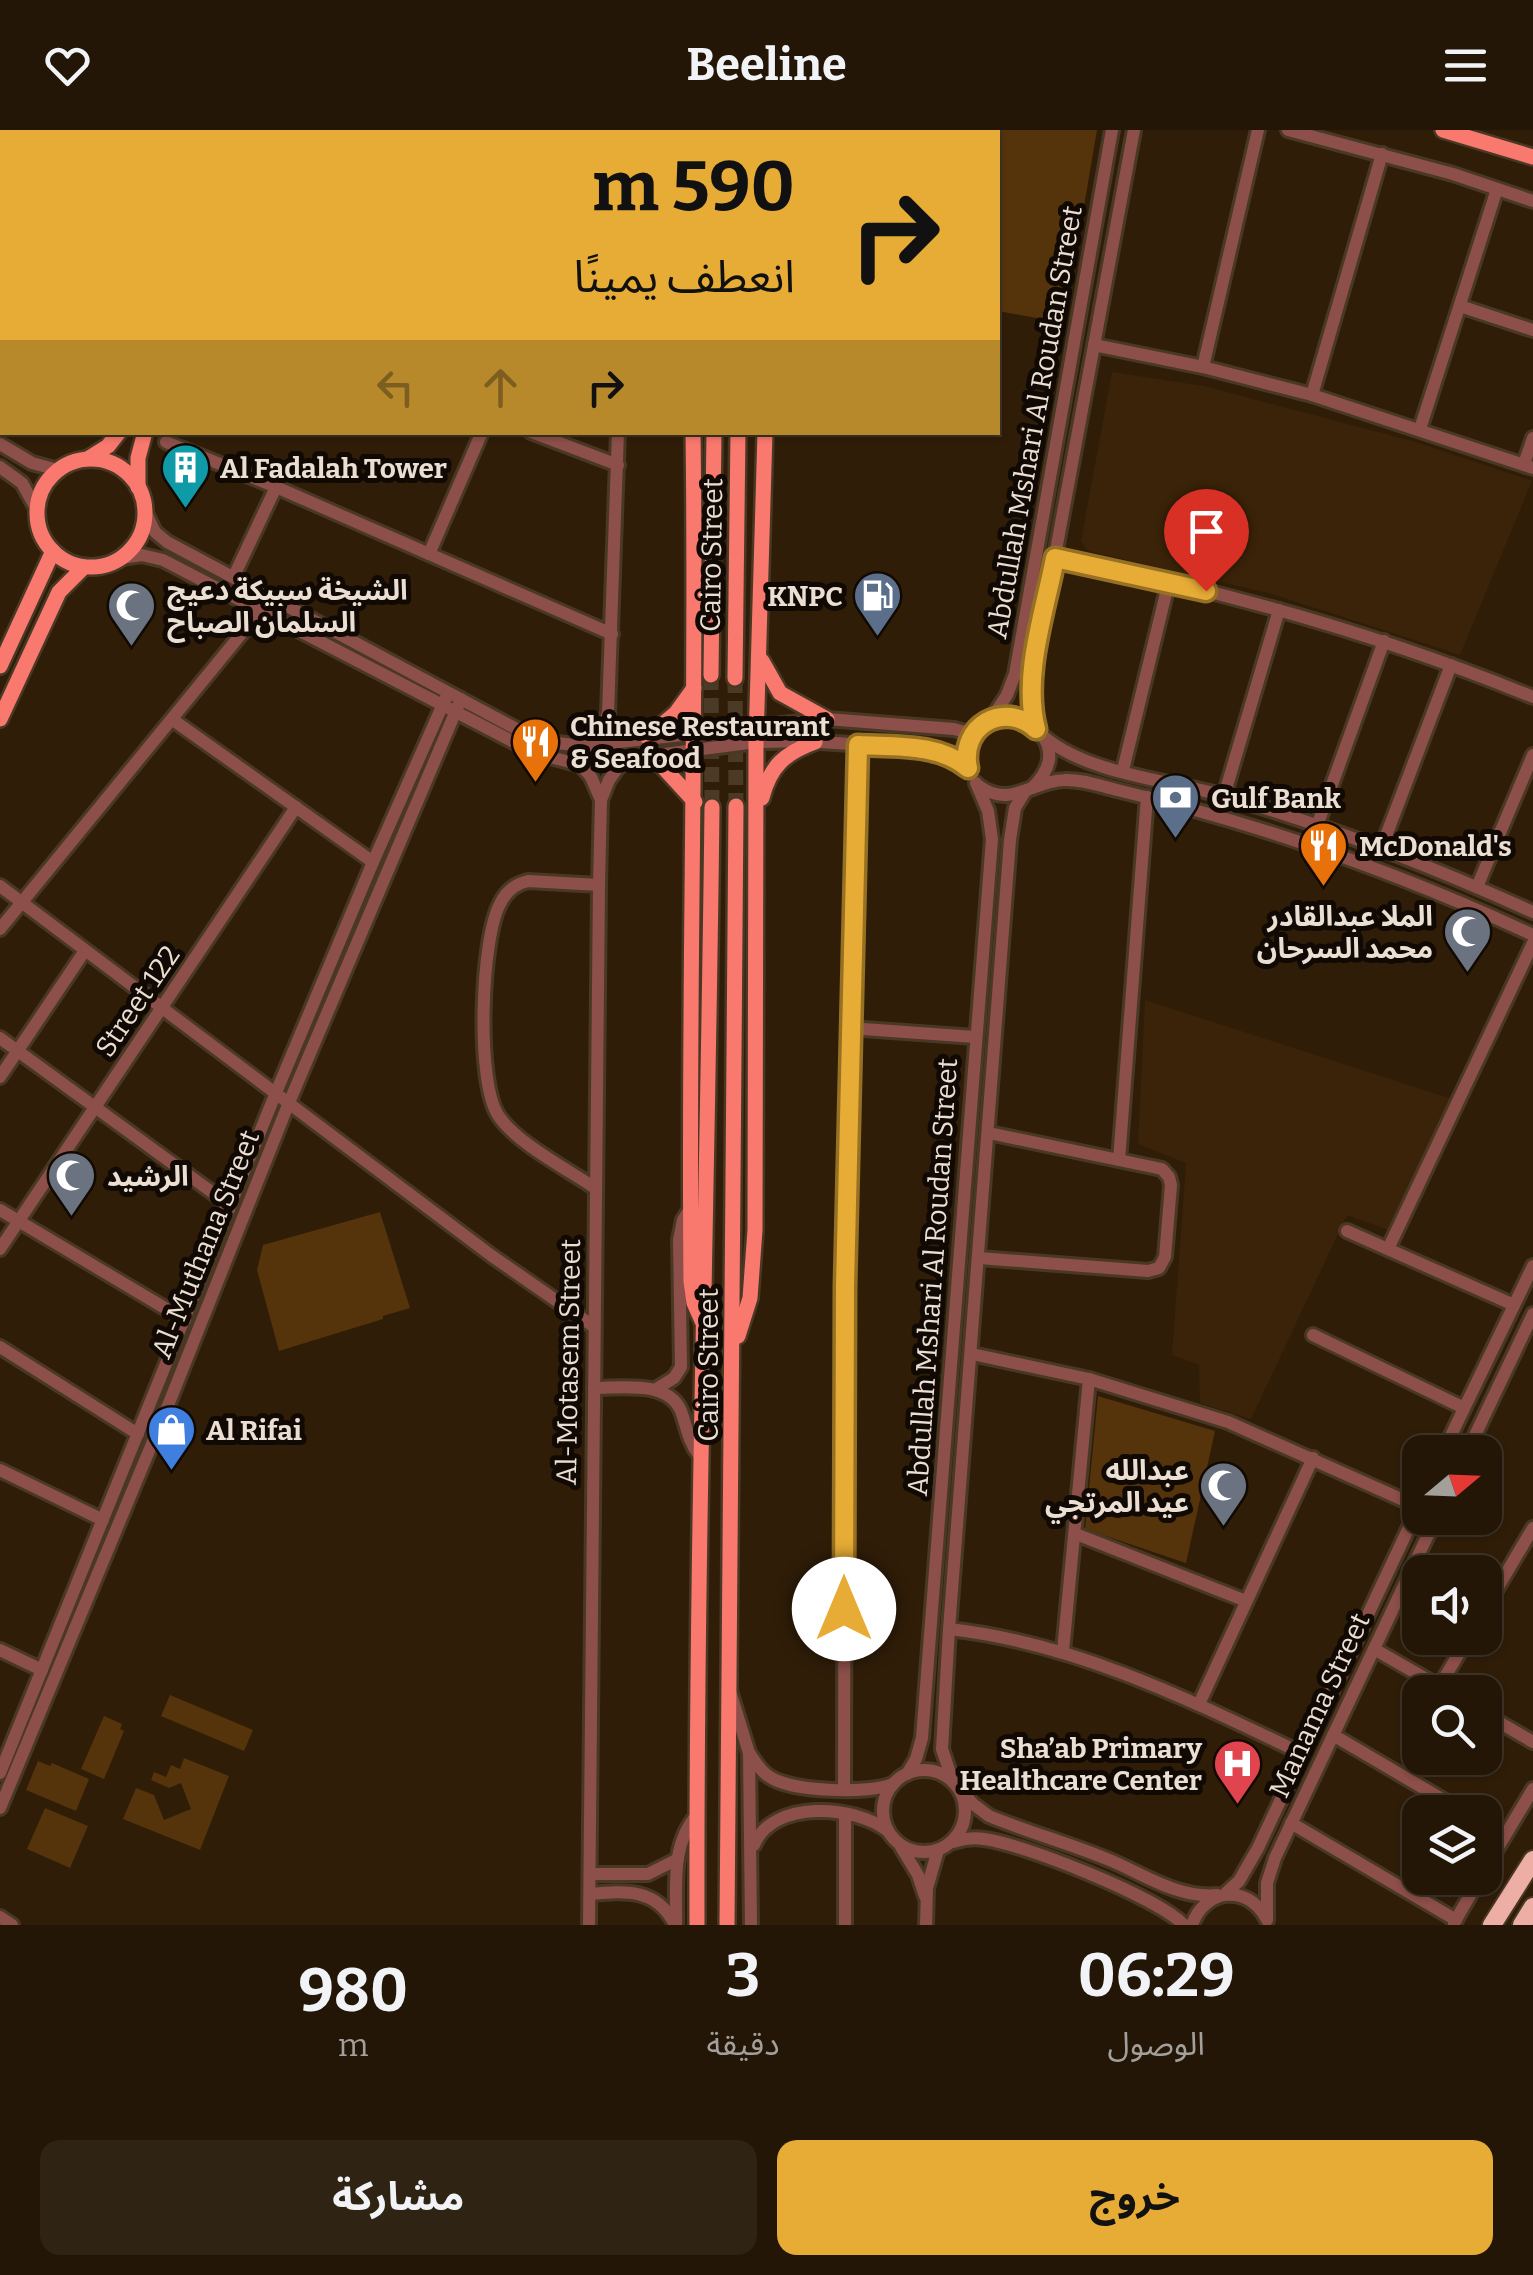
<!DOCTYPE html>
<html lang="ar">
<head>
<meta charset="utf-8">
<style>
  body { margin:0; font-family:Bitter,"Noto Sans Arabic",serif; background:#2f2314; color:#f1f3f6; direction:rtl; height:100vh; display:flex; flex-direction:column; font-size:38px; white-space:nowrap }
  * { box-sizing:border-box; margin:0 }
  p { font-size:32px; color:#a39f9b }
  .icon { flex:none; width:55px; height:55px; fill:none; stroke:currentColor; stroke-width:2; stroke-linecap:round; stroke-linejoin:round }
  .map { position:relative; height:1795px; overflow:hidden; direction:ltr }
  .sheet { display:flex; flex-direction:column; background:#231606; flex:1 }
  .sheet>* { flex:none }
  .guide { position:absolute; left:0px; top:0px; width:1000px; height:305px; box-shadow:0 2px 8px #0004,0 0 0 2px #403528; direction:rtl; background:#e7ac36; color:#111; overflow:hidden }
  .needle { width:65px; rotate:71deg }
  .fabs { position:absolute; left:1402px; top:1305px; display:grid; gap:20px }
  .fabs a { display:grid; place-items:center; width:100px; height:100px; border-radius:20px; background:#231606; box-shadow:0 2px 8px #0004,0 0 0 2px #403528; font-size:50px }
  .pin { position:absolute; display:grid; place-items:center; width:85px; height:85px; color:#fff; margin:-102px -42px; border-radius:50% 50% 50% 0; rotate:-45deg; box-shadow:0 0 10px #0007 }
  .pin .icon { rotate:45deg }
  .me { position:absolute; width:110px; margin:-55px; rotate:0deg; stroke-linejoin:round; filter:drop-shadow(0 0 8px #0008) }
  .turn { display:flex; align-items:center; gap:35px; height:210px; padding:0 40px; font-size:45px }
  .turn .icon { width:130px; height:130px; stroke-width:2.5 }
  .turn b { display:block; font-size:70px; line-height:85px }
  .lanes { display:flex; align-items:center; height:95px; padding:0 40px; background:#0003; justify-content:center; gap:50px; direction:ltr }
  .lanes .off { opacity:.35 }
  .eta { display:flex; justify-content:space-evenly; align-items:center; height:170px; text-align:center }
  .eta b { font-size:60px; font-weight:700; line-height:70px }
  .button { display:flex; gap:20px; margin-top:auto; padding:20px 40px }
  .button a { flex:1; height:115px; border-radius:20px; background:#e7ac36; color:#111; font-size:40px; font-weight:700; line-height:115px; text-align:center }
  .button a+a { background:#2f2314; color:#f1f3f6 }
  header { display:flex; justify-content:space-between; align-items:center; height:130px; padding:0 40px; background:#231606; font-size:45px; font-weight:700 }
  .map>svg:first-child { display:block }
</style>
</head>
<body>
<header><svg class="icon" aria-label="menu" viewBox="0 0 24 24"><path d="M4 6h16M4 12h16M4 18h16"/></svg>Beeline<svg class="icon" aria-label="heart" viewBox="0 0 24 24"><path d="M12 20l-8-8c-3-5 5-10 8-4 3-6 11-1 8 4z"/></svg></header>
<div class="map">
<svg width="1533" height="1795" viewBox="0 0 1533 1795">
  <rect width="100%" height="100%" fill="#2f1d08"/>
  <!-- built -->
  <g fill="#3a2308">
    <polygon points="1112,242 1204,256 1416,312 1532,351 1460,525 1272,464 1088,421 1081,411"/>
    <polygon points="1145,870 1458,971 1396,1096 1388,1100 1347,1085 1251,1289 1200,1273 1199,1235 1172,1225 1186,1033 1138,1014"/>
  </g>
  <!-- green -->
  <g fill="#55340c">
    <polygon points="842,0 1097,0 1064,193 998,181 998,2 842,2"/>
    <polygon points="380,1082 410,1178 383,1186 383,1189 279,1221 257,1140 263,1115"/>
    <polygon points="1098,1266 1215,1301 1186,1433 1085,1399"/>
    <polygon points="170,1565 253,1600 244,1621 161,1586"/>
    <polygon points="104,1586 122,1594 120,1599 124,1601 104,1649 81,1639"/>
    <polygon points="184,1628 229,1646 200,1720 123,1689 136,1658 154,1665 164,1690 191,1679 181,1653 169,1658 151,1650 154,1642 166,1647 171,1635 180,1639"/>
    <polygon points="38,1631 50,1636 52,1633 89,1649 76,1681 26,1660"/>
    <polygon points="45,1678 88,1696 70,1738 27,1719"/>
  </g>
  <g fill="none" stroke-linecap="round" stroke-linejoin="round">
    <!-- major-tunnel -->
    <g stroke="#4b3a26" stroke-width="15" stroke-dasharray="15 8" stroke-linecap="butt">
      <polyline points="711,545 712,677"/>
      <polyline points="735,548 736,676"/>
    </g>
    <defs>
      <g id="minor">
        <polyline points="45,0 50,2"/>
        <polyline points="615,0 615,2"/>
        <polyline points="1288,0 1453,44 1533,71"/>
        <polyline points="115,2 116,0"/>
        <polyline points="455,2 456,0"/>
        <polyline points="0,154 2,155"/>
        <polyline points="1460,176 1533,200"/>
        <polyline points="1094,215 1203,237 1312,265 1533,338"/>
        <polyline points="1203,237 1258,0"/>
        <polyline points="1312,265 1382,24"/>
        <polyline points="1420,299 1497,59"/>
        <polyline points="531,302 618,335"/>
        <polyline points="166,312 276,357 612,504"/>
        <polyline points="0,314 32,333 58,340"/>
        <polyline points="1524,334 1533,308"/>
        <polyline points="0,337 22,353 37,380"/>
        <polyline points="145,381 155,402 167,412 539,611 583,616 827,589 954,599 972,604"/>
        <polyline points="429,424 482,302"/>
        <polyline points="121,428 142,425 163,430 535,623 581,635 756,612 804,611 930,619 950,625 968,638"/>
        <path d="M1055,428C1219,459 1379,504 1533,567"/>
        <polyline points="234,446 276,357"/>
        <polyline points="992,588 1007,565 1015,544 1112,0"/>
        <polyline points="173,590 373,732"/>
        <polyline points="1036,599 1032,571 1033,544 1134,0"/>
        <path d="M1043,606C1087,644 1169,650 1224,666C1330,696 1433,737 1533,782"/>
        <polyline points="584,615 600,602 608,583 618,302"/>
        <polyline points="581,635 591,647 601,670"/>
        <path d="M968,639C947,546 1099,593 1032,658"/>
        <polyline points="1123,640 1169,451"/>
        <path d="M979,656C1010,679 1032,651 1064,650C1082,649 1100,656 1117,660C1260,694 1400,743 1533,805"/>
        <polyline points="1224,666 1279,480"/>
        <polyline points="1317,696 1384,511"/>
        <polyline points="1381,719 1451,535"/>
        <polyline points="0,756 492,1126 593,1196"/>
        <polyline points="1477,757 1533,625"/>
        <polyline points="0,799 260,481"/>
        <polyline points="849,898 975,907"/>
        <polyline points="0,908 220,1068 229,1080"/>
        <polyline points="0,947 84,822"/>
        <polyline points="1119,1030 1147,667"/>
        <path d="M595,1058C567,1039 515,1012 498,985C476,951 481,809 500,774C506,761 515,754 528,751L599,755"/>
        <polyline points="0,1080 185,1190"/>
        <polyline points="1347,1101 1514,1175"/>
        <polyline points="0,1119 296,677"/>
        <polyline points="1388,1119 1533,813"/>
        <polyline points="979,1128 1148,1141 1159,1138 1165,1127 1171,1055 1169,1047 1162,1039 989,1003"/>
        <polyline points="1313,1205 1464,1278"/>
        <polyline points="0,1217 138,1304"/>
        <polyline points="972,1224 1089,1249 1228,1292 1419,1377"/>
        <path d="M594,1258C622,1258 668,1250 681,1281C687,1297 688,1311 699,1325"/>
        <polyline points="656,1259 674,1248 681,1237 679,1110 683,1090 690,1079"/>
        <polyline points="1443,1322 1533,1136"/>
        <polyline points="1467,1322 1533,1184"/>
        <polyline points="0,1340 103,1390"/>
        <polyline points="1076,1404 1246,1471"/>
        <polyline points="1485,1479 1533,1398"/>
        <path d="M949,1499C1075,1513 1188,1569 1301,1623"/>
        <polyline points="1374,1519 1449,1562"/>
        <polyline points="0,1520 42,1540"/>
        <polyline points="1063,1521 1089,1249"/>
        <polyline points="1439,1557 1468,1508"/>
        <polyline points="730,1561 749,1623 751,1795"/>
        <polyline points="1199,1574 1313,1328"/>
        <polyline points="1485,1584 1533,1612"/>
        <polyline points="1333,1605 1464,1682"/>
        <path d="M750,1624C755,1632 761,1642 770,1647C792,1662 870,1664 893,1654"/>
        <circle cx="924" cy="1681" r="41"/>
        <polyline points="0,1643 275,965 373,732 448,563"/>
        <polyline points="907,1644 916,1629 922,1608 992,709 988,681 976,653"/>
        <polyline points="953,1652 942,1619 949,1499 1010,710 1015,678 1024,663"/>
        <path d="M959,1658L973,1674L989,1686C1028,1702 1068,1713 1107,1729C1142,1743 1178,1769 1217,1765"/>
        <polyline points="844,1659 845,1156 859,615"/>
        <polyline points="0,1678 169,1273 288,975 461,569"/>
        <polyline points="1291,1693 1456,1790"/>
        <polyline points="1485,1695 1504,1706"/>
        <path d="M953,1712C963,1709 973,1707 984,1709C1024,1714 1157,1767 1184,1795"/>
        <path d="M754,1715C773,1669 855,1675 888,1701"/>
        <polyline points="901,1717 918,1745 925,1766"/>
        <polyline points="1485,1739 1533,1659"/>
        <polyline points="590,1744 648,1744 678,1729"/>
        <polyline points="1226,1763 1239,1751 1258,1718 1420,1374"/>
        <path d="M590,1764C625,1761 656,1758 674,1793"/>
        <polyline points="0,1787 12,1795"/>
        <polyline points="1267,1790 1267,1753 1275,1728 1436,1388"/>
        <polyline points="1454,1793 1480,1748"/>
        <polyline points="589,1795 599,755 601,670 609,650 624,629"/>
        <path d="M676,1795C677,1758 670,1715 697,1685"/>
        <polyline points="845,1795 845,1684"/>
        <polyline points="926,1795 927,1758 938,1720"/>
        <path d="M1192,1795C1204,1759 1247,1753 1266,1788"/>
      </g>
      <g id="major">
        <polyline points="1443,0 1533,27"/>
        <polyline points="261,2 262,0"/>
        <polyline points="284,2 285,0"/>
        <polyline points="696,2 696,0"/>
        <polyline points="722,2 722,0"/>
        <polyline points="744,2 744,0"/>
        <polyline points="774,2 774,0"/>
        <path d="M693,302C697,585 688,868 691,1151L694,1173L702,1191"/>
        <polyline points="89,328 108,316 119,302"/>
        <circle cx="91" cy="383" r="54"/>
        <polyline points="138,357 138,328 145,302"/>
        <polyline points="762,531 780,563 827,589"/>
        <polyline points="0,536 53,421"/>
        <polyline points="711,545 714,302"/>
        <polyline points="735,548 738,302"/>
        <polyline points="0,589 59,462 84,437"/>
        <polyline points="647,607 676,583 694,558"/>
        <polyline points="652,625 695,672"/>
        <path d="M762,668C770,636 785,623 815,612"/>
        <polyline points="738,1206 750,1168 755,1100 756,612 765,302"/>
        <path d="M697,1795C696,1422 708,1050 712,677"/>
        <polyline points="727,1795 736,676"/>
      </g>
      <g id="highway">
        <polyline points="1492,1795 1533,1730"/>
        <polyline points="1522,1795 1533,1777"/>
      </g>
    </defs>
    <!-- minor casing -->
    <use href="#minor" stroke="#493824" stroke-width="18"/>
    <!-- major casing -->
    <use href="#major" stroke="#493824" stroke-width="20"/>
    <!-- highway casing -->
    <use href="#highway" stroke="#493824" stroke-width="22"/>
    <!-- minor -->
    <use href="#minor" stroke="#8d4f49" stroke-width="12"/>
    <!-- major -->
    <use href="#major" stroke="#fa796e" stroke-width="15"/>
    <!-- highway -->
    <use href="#highway" stroke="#edaea6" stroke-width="18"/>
  </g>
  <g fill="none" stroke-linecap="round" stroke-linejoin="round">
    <defs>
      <path id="route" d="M844,1479L845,1156L858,615C895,617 938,613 968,638C959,596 1004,570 1036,599C1022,545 1045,481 1055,428L1206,461"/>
    </defs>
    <!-- route casing -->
    <use href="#route" stroke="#967023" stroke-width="25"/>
    <!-- route -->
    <use href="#route" stroke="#e7ac36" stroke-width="18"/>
  </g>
  <!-- icons -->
  <defs>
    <symbol id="building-pin" viewBox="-11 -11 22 30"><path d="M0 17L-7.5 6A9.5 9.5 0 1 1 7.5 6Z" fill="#0f9aa8" stroke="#110903"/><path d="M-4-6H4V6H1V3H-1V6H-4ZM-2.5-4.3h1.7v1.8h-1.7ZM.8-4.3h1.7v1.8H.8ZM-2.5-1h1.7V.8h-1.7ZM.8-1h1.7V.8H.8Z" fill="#fff"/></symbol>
    <symbol id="fuel-pin" viewBox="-11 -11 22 30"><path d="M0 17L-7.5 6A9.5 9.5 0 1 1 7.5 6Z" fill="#5c6f8a" stroke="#110903"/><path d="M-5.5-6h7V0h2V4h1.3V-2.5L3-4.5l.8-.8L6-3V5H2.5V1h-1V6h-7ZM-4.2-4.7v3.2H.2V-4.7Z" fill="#fff"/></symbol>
    <symbol id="mosque-pin" viewBox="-11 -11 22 30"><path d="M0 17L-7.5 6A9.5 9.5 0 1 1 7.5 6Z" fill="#6b7280" stroke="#110903"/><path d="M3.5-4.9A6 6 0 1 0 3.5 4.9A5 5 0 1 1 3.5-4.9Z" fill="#fff"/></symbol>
    <symbol id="restaurant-pin" viewBox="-11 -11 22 30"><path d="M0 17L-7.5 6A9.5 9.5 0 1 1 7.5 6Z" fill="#e8710a" stroke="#110903"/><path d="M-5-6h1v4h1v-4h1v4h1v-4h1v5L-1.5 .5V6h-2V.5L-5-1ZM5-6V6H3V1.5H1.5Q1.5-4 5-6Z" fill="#fff"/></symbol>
    <symbol id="bank-pin" viewBox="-11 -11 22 30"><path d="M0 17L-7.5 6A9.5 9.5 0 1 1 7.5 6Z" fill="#5c6f8a" stroke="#110903"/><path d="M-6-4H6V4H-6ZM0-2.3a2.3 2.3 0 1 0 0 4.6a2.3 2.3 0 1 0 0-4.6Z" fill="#fff"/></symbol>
    <symbol id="shop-pin" viewBox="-11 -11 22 30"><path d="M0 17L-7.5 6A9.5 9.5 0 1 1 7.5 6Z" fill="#3f7fe0" stroke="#110903"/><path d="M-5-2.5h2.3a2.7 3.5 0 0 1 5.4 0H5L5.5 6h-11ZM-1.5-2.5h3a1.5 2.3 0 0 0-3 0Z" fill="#fff"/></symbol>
    <symbol id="hospital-pin" viewBox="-11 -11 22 30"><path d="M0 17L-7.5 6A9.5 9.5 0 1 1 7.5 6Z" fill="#e0444e" stroke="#110903"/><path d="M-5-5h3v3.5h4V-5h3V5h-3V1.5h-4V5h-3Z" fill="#fff"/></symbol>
  </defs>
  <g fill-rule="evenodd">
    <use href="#building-pin" x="158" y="310" width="55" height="75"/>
    <use href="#fuel-pin" x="850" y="438" width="55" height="75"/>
    <use href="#mosque-pin" x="104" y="448" width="55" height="75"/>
    <use href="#restaurant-pin" x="508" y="584" width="55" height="75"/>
    <use href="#bank-pin" x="1148" y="640" width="55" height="75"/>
    <use href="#restaurant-pin" x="1296" y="688" width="55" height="75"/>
    <use href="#mosque-pin" x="1440" y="774" width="55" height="75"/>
    <use href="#mosque-pin" x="44" y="1018" width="55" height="75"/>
    <use href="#shop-pin" x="144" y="1272" width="55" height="75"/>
    <use href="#mosque-pin" x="1196" y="1328" width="55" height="75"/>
    <use href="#hospital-pin" x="1210" y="1606" width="55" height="75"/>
  </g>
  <g text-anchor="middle" stroke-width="10" stroke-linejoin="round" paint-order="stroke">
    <!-- street labels -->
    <g font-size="28" fill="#ebded2" stroke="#110903">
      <text transform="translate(1034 292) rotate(-80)" y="10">Abdullah Mshari Al Roudan Street</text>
      <text transform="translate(711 425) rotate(-89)" y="10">Cairo Street</text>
      <text transform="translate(137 871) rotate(-56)" y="10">Street 122</text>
      <text transform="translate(205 1114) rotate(-68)" y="10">Al-Muthana Street</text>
      <text transform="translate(932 1147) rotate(-86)" y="10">Abdullah Mshari Al Roudan Street</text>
      <text transform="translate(568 1232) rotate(-89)" y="10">Al-Motasem Street</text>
      <text transform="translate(708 1235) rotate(-90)" y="10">Cairo Street</text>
      <text transform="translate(1319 1575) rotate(-65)" y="10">Manama Street</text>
    </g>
    <!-- poi labels -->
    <g font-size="28" font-weight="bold" fill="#ebded2" stroke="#110903" text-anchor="start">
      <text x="220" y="348">Al Fadalah Tower</text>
      <text x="167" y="470">الشيخة سبيكة دعيج<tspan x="167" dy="32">السلمان الصباح</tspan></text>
      <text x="843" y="476" text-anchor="end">KNPC</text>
      <text x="570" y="606">Chinese Restaurant<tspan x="570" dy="32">&amp; Seafood</tspan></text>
      <text x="1211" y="678">Gulf Bank</text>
      <text x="1359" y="726">McDonald's</text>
      <text x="1433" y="796" text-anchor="end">الملا عبدالقادر<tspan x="1433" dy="32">محمد السرحان</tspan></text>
      <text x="107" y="1056">الرشيد</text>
      <text x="206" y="1310">Al Rifai</text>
      <text x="1189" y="1350" text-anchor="end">عبدالله<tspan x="1189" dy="32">عيد المرتجي</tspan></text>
      <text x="1202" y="1628" text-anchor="end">Sha’ab Primary<tspan x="1202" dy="32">Healthcare Center</tspan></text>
    </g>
  </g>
</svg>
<div class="fabs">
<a><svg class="needle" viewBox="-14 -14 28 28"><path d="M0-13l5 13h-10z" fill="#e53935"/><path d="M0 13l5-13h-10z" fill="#a39f9b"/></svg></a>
<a><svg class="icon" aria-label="sound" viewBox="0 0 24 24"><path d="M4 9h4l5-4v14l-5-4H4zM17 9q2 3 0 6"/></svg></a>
<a><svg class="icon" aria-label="search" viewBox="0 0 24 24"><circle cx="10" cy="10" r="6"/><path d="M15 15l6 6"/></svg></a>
<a><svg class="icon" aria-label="layers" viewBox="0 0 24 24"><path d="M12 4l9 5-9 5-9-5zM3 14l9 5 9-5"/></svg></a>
</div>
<div class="pin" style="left:1206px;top:461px;background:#d93025"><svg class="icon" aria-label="arrive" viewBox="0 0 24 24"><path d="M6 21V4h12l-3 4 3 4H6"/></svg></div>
<svg class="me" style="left:844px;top:1479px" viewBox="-20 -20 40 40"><circle r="19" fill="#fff"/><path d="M0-13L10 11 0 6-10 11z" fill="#e7ac36"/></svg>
<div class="guide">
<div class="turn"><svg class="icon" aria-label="right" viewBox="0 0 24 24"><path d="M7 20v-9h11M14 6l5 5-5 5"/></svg><div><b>590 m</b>انعطف يمينًا</div></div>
<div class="lanes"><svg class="icon off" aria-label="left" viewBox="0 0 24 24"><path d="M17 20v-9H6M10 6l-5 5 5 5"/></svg><svg class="icon off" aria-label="ahead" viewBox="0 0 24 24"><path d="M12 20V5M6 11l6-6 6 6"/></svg><svg class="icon" aria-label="right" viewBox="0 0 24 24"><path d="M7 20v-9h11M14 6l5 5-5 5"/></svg></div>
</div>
</div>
<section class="sheet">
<div class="eta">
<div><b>06:29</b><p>الوصول</p></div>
<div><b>3</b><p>دقيقة</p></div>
<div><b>980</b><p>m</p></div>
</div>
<div class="button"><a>خروج</a><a>مشاركة</a></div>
</section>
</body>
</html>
